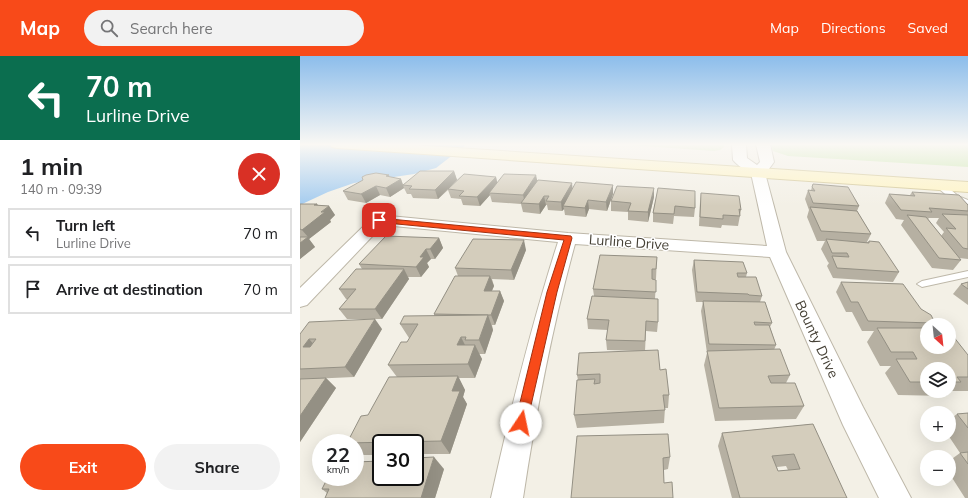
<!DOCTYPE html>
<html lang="en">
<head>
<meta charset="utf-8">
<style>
  body { margin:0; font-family:Mulish,sans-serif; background:#f2f2f2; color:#202124; height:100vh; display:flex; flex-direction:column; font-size:15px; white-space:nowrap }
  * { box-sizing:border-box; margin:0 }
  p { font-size:13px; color:#757577 }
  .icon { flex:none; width:22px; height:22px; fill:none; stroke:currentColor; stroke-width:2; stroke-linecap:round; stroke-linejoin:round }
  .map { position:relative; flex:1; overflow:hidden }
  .sheet { display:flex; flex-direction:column; background:#fff; width:300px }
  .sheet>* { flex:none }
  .banner { background:#0b6e4f; color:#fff; overflow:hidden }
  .needle { width:26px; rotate:153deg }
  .fabs { position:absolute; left:620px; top:262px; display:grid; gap:8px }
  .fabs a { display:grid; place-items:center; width:36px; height:36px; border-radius:50%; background:#fff; box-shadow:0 4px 16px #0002; font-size:20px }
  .speed { position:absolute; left:12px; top:378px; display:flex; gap:8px; font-size:20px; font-weight:700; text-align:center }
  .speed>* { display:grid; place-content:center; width:52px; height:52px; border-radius:50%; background:#fff; box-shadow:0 4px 16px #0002; line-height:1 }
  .speed small { font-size:10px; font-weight:400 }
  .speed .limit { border:2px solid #111; border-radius:6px; background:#fff; color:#111 }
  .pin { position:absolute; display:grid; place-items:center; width:34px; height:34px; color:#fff; margin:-17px; border-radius:8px; box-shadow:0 2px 6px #0006 }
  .me { position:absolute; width:44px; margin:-22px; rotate:11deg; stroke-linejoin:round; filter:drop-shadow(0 0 3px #0008) }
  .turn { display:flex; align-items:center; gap:14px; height:84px; padding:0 20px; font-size:18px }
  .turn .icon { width:52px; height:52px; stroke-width:2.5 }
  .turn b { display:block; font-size:28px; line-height:34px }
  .round { display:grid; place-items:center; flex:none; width:42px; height:42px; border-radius:21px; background:#f2f2f2 }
  .overview { display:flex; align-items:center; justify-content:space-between; height:68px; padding:0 20px }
  h1 { font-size:24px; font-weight:700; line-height:30px }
  .primary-button { display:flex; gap:8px; margin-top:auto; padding:8px 20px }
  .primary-button a { flex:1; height:46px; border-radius:24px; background:#f84a19; color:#fff; font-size:16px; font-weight:700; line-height:46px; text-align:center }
  .primary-button a+a { background:#f2f2f2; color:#202124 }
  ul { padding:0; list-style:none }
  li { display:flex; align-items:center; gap:12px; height:50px; margin:0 8px 6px; padding:0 12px; border:2px solid #e0e0e0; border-radius:0px }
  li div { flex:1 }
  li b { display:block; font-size:15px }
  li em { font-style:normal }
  header { display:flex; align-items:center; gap:24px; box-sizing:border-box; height:56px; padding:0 20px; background:#f84a19; color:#fff }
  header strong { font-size:19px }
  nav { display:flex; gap:22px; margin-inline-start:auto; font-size:14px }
  .search { width:280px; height:36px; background:#f2f2f2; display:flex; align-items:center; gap:10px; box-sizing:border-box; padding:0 14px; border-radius:22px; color:#757577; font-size:15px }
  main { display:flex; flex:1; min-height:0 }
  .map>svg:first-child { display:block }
</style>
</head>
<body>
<header>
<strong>Map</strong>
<div class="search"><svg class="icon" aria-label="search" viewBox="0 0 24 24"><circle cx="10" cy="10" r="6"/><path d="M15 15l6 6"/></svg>Search here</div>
<nav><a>Map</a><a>Directions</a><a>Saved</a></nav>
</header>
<main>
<section class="sheet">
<div class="banner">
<div class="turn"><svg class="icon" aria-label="left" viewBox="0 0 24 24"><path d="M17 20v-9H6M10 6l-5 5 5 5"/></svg><div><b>70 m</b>Lurline Drive</div></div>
</div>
<div class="overview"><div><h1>1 min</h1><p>140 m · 09:39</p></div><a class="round" style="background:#d93025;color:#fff"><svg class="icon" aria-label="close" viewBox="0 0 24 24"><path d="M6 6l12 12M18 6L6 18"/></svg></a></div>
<ul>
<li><svg class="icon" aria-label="left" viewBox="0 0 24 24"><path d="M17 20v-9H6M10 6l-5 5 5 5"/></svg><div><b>Turn left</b><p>Lurline Drive</p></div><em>70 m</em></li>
<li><svg class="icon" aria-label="arrive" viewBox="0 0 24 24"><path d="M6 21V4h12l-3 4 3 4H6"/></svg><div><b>Arrive at destination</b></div><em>70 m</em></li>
</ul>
<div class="primary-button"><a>Exit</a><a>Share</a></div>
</section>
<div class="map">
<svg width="668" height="442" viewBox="0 0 668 442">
  <rect width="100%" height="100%" fill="#f3f0e6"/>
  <!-- green -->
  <g fill="#cae7af">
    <polygon points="315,88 424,88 424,91 420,94 414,95"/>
    <polygon points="471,88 668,88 668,111 488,100 473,95"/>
  </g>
  <!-- water -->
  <polygon fill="#a3cbef" points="0,88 167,88 136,112 114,118 54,127 28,136 0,149"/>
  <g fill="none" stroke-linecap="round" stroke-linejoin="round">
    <defs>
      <g id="service">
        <polygon points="637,127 643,127 658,140 668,144 668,148 652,144 637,131"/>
        <polygon points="668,215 668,221 622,231 617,228 622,225"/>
      </g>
      <path id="minor" d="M458,113L463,114L465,117L486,196L563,351L611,442H579L543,369L470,201L275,188C252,271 236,356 223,442H191C210,356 231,270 258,186L83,169L7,249L0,251V232L73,161L79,159L268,177L467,190L451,117L453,114Z"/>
      <path id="tertiary" d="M432,88H446L447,102L457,109L460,106L456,88H470L474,106C464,120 461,126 445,114C441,111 436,108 433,104Z"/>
      <polygon id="secondary" points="30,88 96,88 668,126 668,136 37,92 32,91"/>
    </defs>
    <!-- service casing -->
    <use href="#service" stroke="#beb8a9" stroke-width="2"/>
    <!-- minor casing -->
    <use href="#minor" stroke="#beb8a9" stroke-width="2"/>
    <!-- tertiary casing -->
    <use href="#tertiary" stroke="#beb8a9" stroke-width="2"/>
    <!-- secondary casing -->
    <use href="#secondary" stroke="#d3c797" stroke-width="2"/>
    <!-- service -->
    <use href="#service" fill="#fff" fill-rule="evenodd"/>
    <!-- minor -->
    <use href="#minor" fill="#fff" fill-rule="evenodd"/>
    <!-- tertiary -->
    <use href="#tertiary" fill="#fff" fill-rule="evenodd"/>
    <!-- secondary -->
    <use href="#secondary" fill="#fef4c5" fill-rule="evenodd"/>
  </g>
  <!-- wall -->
  <g fill="#b6b0a2" fill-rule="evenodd">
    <polygon points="154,115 157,124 152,129 196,121 197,127 237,125 273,132 313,138 307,155 289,153 286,161 265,159 264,153 262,155 248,154 247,149 246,149 240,158 223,156 221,148 192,146 190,139 180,150 163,149 161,143 151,142 148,134 138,143 113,142 111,138 107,138 104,132 90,141 80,139 66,147 48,144 43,135 89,119 90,121 101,123 103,129"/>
    <polygon points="513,128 559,150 557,155 571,178 567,186 568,186 569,185 599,216 593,226 533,222 527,210 529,207 528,206 521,193 525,185 517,185 507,161 509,154 505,143 508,134 511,134"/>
    <polygon points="358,132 395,152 394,161 374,160 373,168 353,166 353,157"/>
    <path d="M612,136L668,149V203L659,202L661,204L653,214L632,212L601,169L604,164L596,163L585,147L589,138L610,139ZM629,162H639L636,167L644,176L641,180L628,163Z"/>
    <polygon points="401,137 441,154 438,170 422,169 421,172 399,170 400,146"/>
    <polygon points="354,141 348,166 328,164 328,156 311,155 311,145"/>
    <polygon points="0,148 17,148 18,149 29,150 35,159 30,164 31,166 9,183 15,191 0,203"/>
    <polygon points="139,182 143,192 135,203 131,203 127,207 129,211 121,221 108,221 109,223 82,263 47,263 39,253 48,243 46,243 39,233 62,213 59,208"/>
    <polygon points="226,194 214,224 192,223 194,230 192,235 200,235 204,245 195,269 192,269 193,274 185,298 179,298 182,303 175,322 159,322 165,334 163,341 167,348 150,398 115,398 115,387 81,387 81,399 61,399 55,394 55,387 47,387 97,321 88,309 107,286 110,282 109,282 100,268 134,260 134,258 158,220 155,212"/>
    <polygon points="357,201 356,223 352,223 356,224 355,243 358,266 357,276 346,275 345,295 360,314 369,339 368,352 365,352 364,367 277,372 274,359 278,324 277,319 339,295 307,294 306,284 308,274 288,273 287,263 294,240 293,233"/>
    <polygon points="394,204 447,217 446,221 462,240 460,246 472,267 470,271 476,289 474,294 490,319 486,327 504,350 496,363 415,365 404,309 407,297 401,255 403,246 396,246 392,214"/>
    <path d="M541,226L621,253L634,265L631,269H627V291L668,299V335H652L646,340L598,339L585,317L591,310H580L567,286L574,275H562L552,256H546L536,236ZM627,313H649V335H627Z"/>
    <polygon points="668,226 668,249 653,238 661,228"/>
    <polygon points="82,273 54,321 10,323 26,322 36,332 0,386 0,278"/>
    <polygon points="668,357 668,442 665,442 649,417 649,405 660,397 648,379 649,379 649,364 657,358"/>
    <path d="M513,368L547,442H432L418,390L422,377ZM486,410L488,414L478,415L477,411Z"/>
    <polygon points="277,380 370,401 368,413 364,414 364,427"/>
    <polygon points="144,413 135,442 25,442 27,437 22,433"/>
  </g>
  <!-- shaded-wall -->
  <g fill="#949084">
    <polygon points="154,115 157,124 138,143 135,134"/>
    <polygon points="236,119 238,128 225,147 223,139"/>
    <polygon points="196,121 198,130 189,137 190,139 180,150 177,141"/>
    <polygon points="101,123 104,132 90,141 86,132"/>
    <polygon points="272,127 273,136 263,150 264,153 262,155 261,146"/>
    <polygon points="313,129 313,138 307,155 306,146"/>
    <polygon points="76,130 80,139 66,147 61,138"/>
    <polygon points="354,132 354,141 348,166 348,156"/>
    <polygon points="244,140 246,149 240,158 239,148"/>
    <polygon points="288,144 289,153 286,161 285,152"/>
    <polygon points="17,148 22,156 29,150 35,159 30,164 31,166 9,183 15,191 0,203 0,187 8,181 2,174 14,149"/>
    <polygon points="139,182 143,192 135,203 130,193"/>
    <polygon points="224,184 226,194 214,224 211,214"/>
    <polygon points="126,193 131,203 127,207 129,211 121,221 116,211 120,201"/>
    <polygon points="104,213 109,223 82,263 75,253"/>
    <polygon points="190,220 194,230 187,245 184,235"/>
    <polygon points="200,235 204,245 195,269 191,259"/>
    <polygon points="188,259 193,274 185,298 179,284"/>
    <polygon points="75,263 82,273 54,321 45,311"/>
    <polygon points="161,281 168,295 157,289"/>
    <polygon points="9,283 18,293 3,291"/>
    <polygon points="175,289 182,303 175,322 168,308"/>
    <polygon points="158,320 165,334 163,341 167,348 150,398 141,385 152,335"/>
    <polygon points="26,322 36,332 0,386 0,360"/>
    <polygon points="134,401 144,413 135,442 121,442"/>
  </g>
  <!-- building -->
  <g fill="#d4cdbc" stroke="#949084" fill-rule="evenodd">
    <polygon points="120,115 154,115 135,134 109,133 112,130 103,129"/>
    <polygon points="76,117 89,119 86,120 101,123 86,132 76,130 61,138 43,135 63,124 62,121 66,119"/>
    <polygon points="164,118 196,121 177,141 159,140 164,135 148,133"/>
    <polygon points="204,118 236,119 223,139 189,137"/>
    <polygon points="238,124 272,127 261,146 246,145 249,140 244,140 239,148 221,147"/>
    <polygon points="276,126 313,129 306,146 288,144 285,152 263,150"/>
    <polygon points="513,128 548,131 559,150 513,147 508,134 515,135 512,131"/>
    <polygon points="317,130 354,132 348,156 328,155 331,147 311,145"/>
    <polygon points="358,132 395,135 395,152 375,150 374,158 353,157"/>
    <polygon points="612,136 659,139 668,149 668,155 629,152 632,156 601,154 589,138 615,140"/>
    <polygon points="401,137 439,140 441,154 439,153 440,160 423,159 423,163 400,161"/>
    <polygon points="0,148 17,148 14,149 29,150 21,156 25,156 2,174 0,173"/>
    <polygon points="510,151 557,155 571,178 521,175"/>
    <polygon points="642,158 668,159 668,193 663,192 646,172 656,173"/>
    <polygon points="607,159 626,161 661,204 639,202"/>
    <polygon points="86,180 139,182 130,193 126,193 120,201 124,201 116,211 59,208"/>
    <polygon points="0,181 8,181 0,187"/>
    <polygon points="173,183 224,184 211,214 155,212"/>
    <polygon points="526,183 569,187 569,185 579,186 599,216 537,212 532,200 549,201 547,197 532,197"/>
    <polygon points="300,199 357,201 356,213 352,213 352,223 356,224 356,236 293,233"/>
    <polygon points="394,204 443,206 447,217 437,217 438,221 456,221 462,240 449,239 448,238 397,236"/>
    <polygon points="56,213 104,213 75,253 39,253 56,233 39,233"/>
    <polygon points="155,220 190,220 184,235 200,235 191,259 134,258"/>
    <polygon points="541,226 603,228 621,253 631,259 634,265 632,267 568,265 558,246 551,246"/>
    <polygon points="668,226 668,233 661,228"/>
    <polygon points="292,240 358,243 358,266 346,265 345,285 306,284 309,264 287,263"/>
    <polygon points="403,245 465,246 472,267 454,266 455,269 469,269 476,289 409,288"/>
    <polygon points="188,259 179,284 165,284 166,281 161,281 157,289 175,289 168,308 88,309 101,286 107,286 118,268 100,268 104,260"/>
    <path d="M75,263L45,311L0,313V278L9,266ZM9,283H16L10,291H3Z"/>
    <polygon points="577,272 627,272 627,291 649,291 649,275 668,299 668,321 657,321 661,326 649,326 649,313 627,313 627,326 610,326 596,303 617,303 613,296 591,296"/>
    <polygon points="480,293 490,319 468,320 471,327 495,327 504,350 419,352 407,295"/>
    <polygon points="358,294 360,314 366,313 369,339 363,339 365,354 274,359 277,324 295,323 294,328 300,327 300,318 277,319 279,297"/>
    <polygon points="158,320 152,335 160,335 141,385 47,387 61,360 68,359 89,321"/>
    <polygon points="26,322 0,360 0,323"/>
    <polygon points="668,357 668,372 657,358"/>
    <path d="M513,368L547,442H440L422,377ZM494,398L500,413L478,415L472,400Z"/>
    <polygon points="368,378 370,401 363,402 364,427 372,426 373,442 271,442 277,380"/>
    <polygon points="668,396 668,408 660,397"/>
    <polygon points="134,401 121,442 25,442 29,433 22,433 28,421 55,421 55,406 81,405 81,421 115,421 115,402"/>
  </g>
  <!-- sky -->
  <linearGradient id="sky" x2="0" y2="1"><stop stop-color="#8cbdeb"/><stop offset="0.59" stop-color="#faf8f4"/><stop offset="1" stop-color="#faf8f4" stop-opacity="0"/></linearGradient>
  <rect width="668" height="150" fill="url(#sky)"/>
  <!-- route -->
  <polygon fill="#f84a19" stroke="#a13010" points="79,162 271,180 272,182 257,236 226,371 221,373 217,371 215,367 247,236 264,184 76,166 76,163"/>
  <g text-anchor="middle" stroke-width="3" stroke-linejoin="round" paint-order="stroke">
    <!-- street labels -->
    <g font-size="14" fill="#464136" stroke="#fff">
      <text transform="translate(329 186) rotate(4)" y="5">Lurline Drive</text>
      <text transform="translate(517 283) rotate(65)" y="5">Bounty Drive</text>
    </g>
  </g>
</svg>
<div class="fabs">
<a><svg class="needle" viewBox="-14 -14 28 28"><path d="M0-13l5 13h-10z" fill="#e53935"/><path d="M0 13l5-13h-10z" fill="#757577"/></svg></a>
<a><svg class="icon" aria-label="layers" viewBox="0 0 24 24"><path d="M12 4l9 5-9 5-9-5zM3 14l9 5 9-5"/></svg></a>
<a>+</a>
<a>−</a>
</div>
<div class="speed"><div>22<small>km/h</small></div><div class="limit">30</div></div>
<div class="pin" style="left:79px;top:164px;background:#d93025"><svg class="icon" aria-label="arrive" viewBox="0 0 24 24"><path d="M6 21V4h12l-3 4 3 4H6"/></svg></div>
<svg class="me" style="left:221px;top:367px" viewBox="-20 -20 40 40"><circle r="19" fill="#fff"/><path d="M0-13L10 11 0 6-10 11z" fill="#f84a19"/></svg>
</div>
</main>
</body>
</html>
